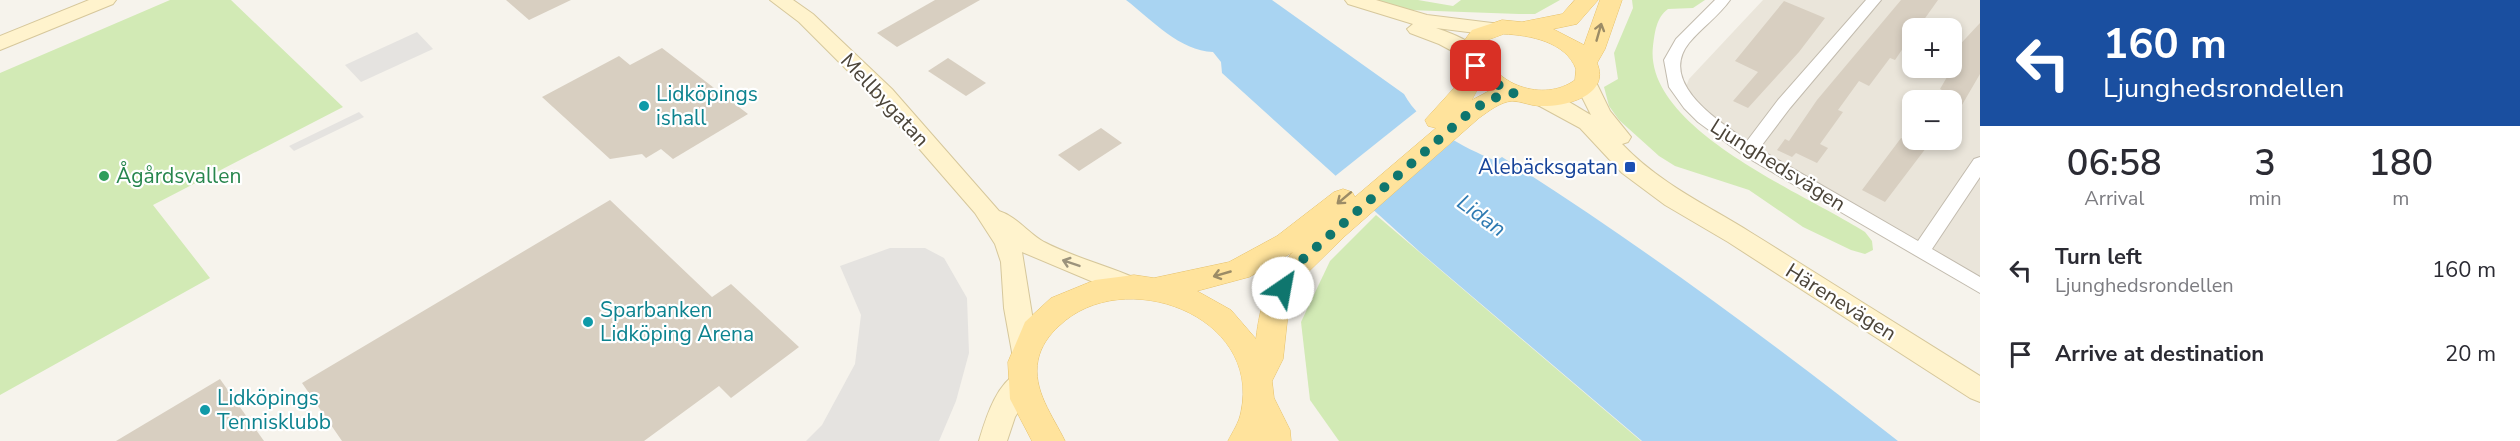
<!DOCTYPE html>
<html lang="en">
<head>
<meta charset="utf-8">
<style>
  body { margin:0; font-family:"Nunito Sans",sans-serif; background:#f2f2f3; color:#2b2b33; height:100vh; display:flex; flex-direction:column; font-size:22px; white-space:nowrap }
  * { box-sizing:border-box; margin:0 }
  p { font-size:20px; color:#7c7c81 }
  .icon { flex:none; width:33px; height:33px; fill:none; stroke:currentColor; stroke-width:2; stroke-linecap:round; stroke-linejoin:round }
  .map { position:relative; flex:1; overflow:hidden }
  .side { display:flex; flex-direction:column; background:#fff; width:540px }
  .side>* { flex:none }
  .hud { background:#1a4fa0; color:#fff; overflow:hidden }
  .controls { position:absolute; left:1902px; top:18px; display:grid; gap:12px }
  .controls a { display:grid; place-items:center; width:60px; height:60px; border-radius:12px; background:#fff; box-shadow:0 3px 9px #0003; font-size:30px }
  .pin { position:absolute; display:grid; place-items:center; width:51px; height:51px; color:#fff; margin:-26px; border-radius:12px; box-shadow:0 3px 9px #0006 }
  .me { position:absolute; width:66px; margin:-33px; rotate:33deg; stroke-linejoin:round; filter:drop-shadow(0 0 4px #0008) }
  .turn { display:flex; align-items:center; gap:21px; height:126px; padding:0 24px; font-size:27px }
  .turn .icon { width:78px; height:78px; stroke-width:2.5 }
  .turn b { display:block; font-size:42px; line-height:51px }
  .eta { display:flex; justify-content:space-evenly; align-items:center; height:102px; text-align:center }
  .eta b { font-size:36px; font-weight:600; line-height:42px }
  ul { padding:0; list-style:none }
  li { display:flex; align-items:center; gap:18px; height:84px; padding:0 24px }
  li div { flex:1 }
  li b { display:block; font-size:22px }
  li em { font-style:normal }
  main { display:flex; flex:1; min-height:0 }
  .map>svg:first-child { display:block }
</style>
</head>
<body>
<main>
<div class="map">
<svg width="1980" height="441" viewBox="0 0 1980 441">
  <rect width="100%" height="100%" fill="#f6f3ec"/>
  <!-- residential -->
  <path fill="#eae5da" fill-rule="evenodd" d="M1763,0H1980V278L1759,152L1703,110L1686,87L1689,79ZM1912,28H1952V68H1912ZM1912,100H1952V140H1912Z"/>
  <!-- green -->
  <g fill="#d2eab5">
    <polygon points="170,0 231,0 343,107 153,205 210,278 0,395 0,73"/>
    <polygon points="1377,0 1418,0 1453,6 1461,0 1560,0 1535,14 1519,14 1408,10"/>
    <path d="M1632,0H1705L1693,8L1668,9C1656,18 1655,32 1653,46C1643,129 1808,195 1865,232L1872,241L1873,250L1865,254L1851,250L1803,227L1749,190L1675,166L1659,156L1619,120L1609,106L1604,87L1618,79L1614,53L1633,8Z"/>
    <polygon points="1376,215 1641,441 1339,441 1310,400 1301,322 1330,261"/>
  </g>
  <!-- parking -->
  <g fill="#e5e3e0">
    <polygon points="417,32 433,49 361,82 345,65"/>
    <polygon points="359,112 364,117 294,151 289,146"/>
    <polygon points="890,248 925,248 944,258 967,298 969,353 956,401 939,441 806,441 822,425 855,364 861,315 840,266"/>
  </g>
  <!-- water -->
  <path fill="#a9d4f2" d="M1126,0H1272L1404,94C1421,126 1463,147 1496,161L1502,157C1639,244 1770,340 1898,441H1642L1420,252L1222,73L1221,62L1213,52C1180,51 1152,20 1126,0Z"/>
  <!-- pier -->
  <polygon fill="#f6f3ec" points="1418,110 1457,138 1370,211 1334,177"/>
  <!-- building -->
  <g fill="#d8cfc1">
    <polygon points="506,0 571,0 529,20"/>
    <polygon points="935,0 980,0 897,47 877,33"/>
    <polygon points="1901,0 1938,0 1918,28 1912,28 1912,35 1895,60 1890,58 1869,86 1859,81 1838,110 1843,112 1820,144 1828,148 1817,163 1796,153 1792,157 1777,150 1785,139 1789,141 1817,100"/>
    <polygon points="1784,1 1825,18 1799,52 1748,108 1733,101 1758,72 1735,61"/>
    <polygon points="1980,23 1980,74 1952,122 1952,95 1940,89 1947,77 1939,73 1942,68 1952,68 1952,53"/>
    <polygon points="662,48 748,114 673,159 661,149 646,158 642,154 610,159 542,97 619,56 630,65"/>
    <polygon points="948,58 986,83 966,96 928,71"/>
    <polygon points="1101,128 1122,143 1079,171 1058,155"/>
    <polygon points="1912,136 1912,140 1929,144 1885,202 1862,190 1901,138 1908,141"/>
    <polygon points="610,200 712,297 731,284 799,347 731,398 719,386 644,441 342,441 302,383"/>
    <polygon points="220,379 264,441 116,441"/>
  </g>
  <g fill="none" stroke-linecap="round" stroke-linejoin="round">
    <defs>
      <path id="street" d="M1715,0H1730C1719,16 1701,28 1689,43C1657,83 1720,122 1747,141L1778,100L1866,0H1881L1790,108L1759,149L1918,241L1974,159L1980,157V177L1932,249L1980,277V293L1743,155L1698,122L1684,108L1669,87L1664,60L1676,39Z"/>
      <g id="secondary">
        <polygon points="89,0 116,0 113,4 0,50 0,36"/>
        <path d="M770,0H793L813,14L892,89L999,211C1016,216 1028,233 1044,242C1073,257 1105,265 1135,278L1139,285L1135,292L1126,295L1117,292L1022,252L1038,352L1034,360L1025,363L1016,360L1012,352L1004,308L1001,262L995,244L975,213L876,99L799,22Z"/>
        <path d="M1345,0H1376L1427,15L1492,23L1499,25L1502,29L1499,33L1492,35L1436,28C1450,33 1472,40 1481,54L1478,59L1471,61L1439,44L1410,33L1407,29L1413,24L1348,4Z"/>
        <path d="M1586,76L1594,78L1610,111L1631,137L1628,142L1622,144C1659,183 1705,204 1750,232C1827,280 1903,328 1980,376V402L1970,398L1728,242L1665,205L1622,173L1580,128L1534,103L1531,98L1534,93C1552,88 1575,106 1591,115L1575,83L1578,78Z"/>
        <path d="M1022,371L1032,375L1036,383L1015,417L1007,441H979C986,418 997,380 1022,371Z"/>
      </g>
      <path id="primary" d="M1575,0H1598L1577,24L1553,29L1584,45L1600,0H1622L1605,49L1597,63C1611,96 1564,107 1540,106C1531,106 1521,101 1512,101C1500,102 1489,111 1479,118L1345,236L1302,278L1289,304L1283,359L1272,381L1274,398L1290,430L1291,441H1228C1233,431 1239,423 1241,412C1262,315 1123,264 1059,326C1049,335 1041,346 1038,360C1032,390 1053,416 1065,441H1032L1010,399L1008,362L1025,322L1051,298L1095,280L1134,275L1154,278L1229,262L1277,236L1334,192L1343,189L1352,192L1355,197L1436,128L1428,126L1425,120L1455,87L1464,66L1459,48L1472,30L1502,20L1522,22L1562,14ZM1504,34C1530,35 1566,42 1576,69L1575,80C1544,103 1492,85 1483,48L1488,40ZM1480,85L1489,91L1472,100ZM1293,252C1268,277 1260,305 1256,339L1231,310L1197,291L1249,277Z"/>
    </defs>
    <!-- street casing -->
    <use href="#street" stroke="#c2bbae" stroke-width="2"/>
    <!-- secondary casing -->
    <use href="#secondary" stroke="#d6c79b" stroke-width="2"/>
    <!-- primary casing -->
    <use href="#primary" stroke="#e6c16a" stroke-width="1"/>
    <!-- street -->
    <use href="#street" fill="#fff" fill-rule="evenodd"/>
    <!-- secondary -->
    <use href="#secondary" fill="#fff3cd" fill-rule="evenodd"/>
    <!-- primary -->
    <use href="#primary" fill="#ffe39c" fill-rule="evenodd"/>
  </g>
  <!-- one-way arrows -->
  <defs><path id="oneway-shaft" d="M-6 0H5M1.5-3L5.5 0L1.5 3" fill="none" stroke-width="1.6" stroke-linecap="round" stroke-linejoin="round" transform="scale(1.5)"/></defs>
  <g stroke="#9c8c66">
    <use href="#oneway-shaft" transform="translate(1599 32) rotate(-74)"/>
    <use href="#oneway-shaft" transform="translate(1344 198) rotate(140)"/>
    <use href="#oneway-shaft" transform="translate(1222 274) rotate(164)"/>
  </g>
  <use stroke="#9c937c" href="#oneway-shaft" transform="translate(1071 263) rotate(-161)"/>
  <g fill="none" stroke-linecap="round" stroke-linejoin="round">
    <!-- route -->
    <polyline stroke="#0f766e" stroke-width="10" stroke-dasharray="0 18" points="1283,288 1292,271 1304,258 1470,112 1490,99 1514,93 1491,81 1476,66"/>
  </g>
  <!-- markers -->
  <g fill="#0f9aa8" stroke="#fff" stroke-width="2">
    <circle cx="644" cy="106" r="6"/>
    <circle cx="588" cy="322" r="6"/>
    <circle cx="205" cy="410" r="6"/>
  </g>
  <rect fill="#1a4fb4" stroke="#fff" stroke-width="2" x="1624" y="161" width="12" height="12" rx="3"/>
  <circle fill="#2e9e5b" stroke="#fff" stroke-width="2" cx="104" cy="176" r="6"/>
  <g text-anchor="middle" stroke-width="4.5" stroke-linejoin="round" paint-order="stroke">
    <!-- culture labels -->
    <g font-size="21" fill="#0d838f" stroke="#fff" text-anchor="start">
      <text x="656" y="101">Lidköpings<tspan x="656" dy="24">ishall</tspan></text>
      <text x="600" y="317">Sparbanken<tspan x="600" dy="24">Lidköping Arena</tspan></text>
      <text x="217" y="405">Lidköpings<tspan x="217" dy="24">Tennisklubb</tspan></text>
    </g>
    <!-- street labels -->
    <g font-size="21" fill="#4b4439" stroke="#fff">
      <text transform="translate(885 100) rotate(47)" y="7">Mellbygatan</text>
      <text transform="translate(1778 165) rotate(32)" y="7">Ljunghedsvägen</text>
      <text transform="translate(1841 302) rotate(32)" y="7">Härenevägen</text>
    </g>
    <!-- transit labels -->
    <g font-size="21" fill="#164399" stroke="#fff" text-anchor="end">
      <text x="1618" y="174">Alebäcksgatan</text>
    </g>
    <!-- leisure labels -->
    <g font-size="21" fill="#27864d" stroke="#fff" text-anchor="start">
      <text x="116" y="183">Ågårdsvallen</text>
    </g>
    <!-- water labels -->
    <g font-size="22" font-style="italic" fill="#2e7ab2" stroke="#fff">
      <text transform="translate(1482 215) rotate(36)" y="8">Lidan</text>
    </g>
  </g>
</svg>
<div class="controls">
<a>+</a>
<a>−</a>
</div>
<div class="pin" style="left:1476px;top:66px;background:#d93025"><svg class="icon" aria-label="arrive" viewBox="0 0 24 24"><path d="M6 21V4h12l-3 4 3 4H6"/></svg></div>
<svg class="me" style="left:1283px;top:288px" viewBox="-20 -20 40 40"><circle r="19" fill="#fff"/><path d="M0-13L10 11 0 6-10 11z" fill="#0f766e"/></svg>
</div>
<section class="side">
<div class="hud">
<div class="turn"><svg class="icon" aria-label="left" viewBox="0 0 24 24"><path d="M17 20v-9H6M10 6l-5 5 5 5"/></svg><div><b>160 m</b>Ljunghedsrondellen</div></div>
</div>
<div class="eta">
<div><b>06:58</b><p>Arrival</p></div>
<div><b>3</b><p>min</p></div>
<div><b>180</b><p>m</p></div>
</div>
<ul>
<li><svg class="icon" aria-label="left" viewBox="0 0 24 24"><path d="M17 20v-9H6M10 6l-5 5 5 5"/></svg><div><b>Turn left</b><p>Ljunghedsrondellen</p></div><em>160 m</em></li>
<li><svg class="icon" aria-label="arrive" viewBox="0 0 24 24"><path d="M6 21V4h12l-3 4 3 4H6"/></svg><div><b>Arrive at destination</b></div><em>20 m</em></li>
</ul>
</section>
</main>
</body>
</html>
